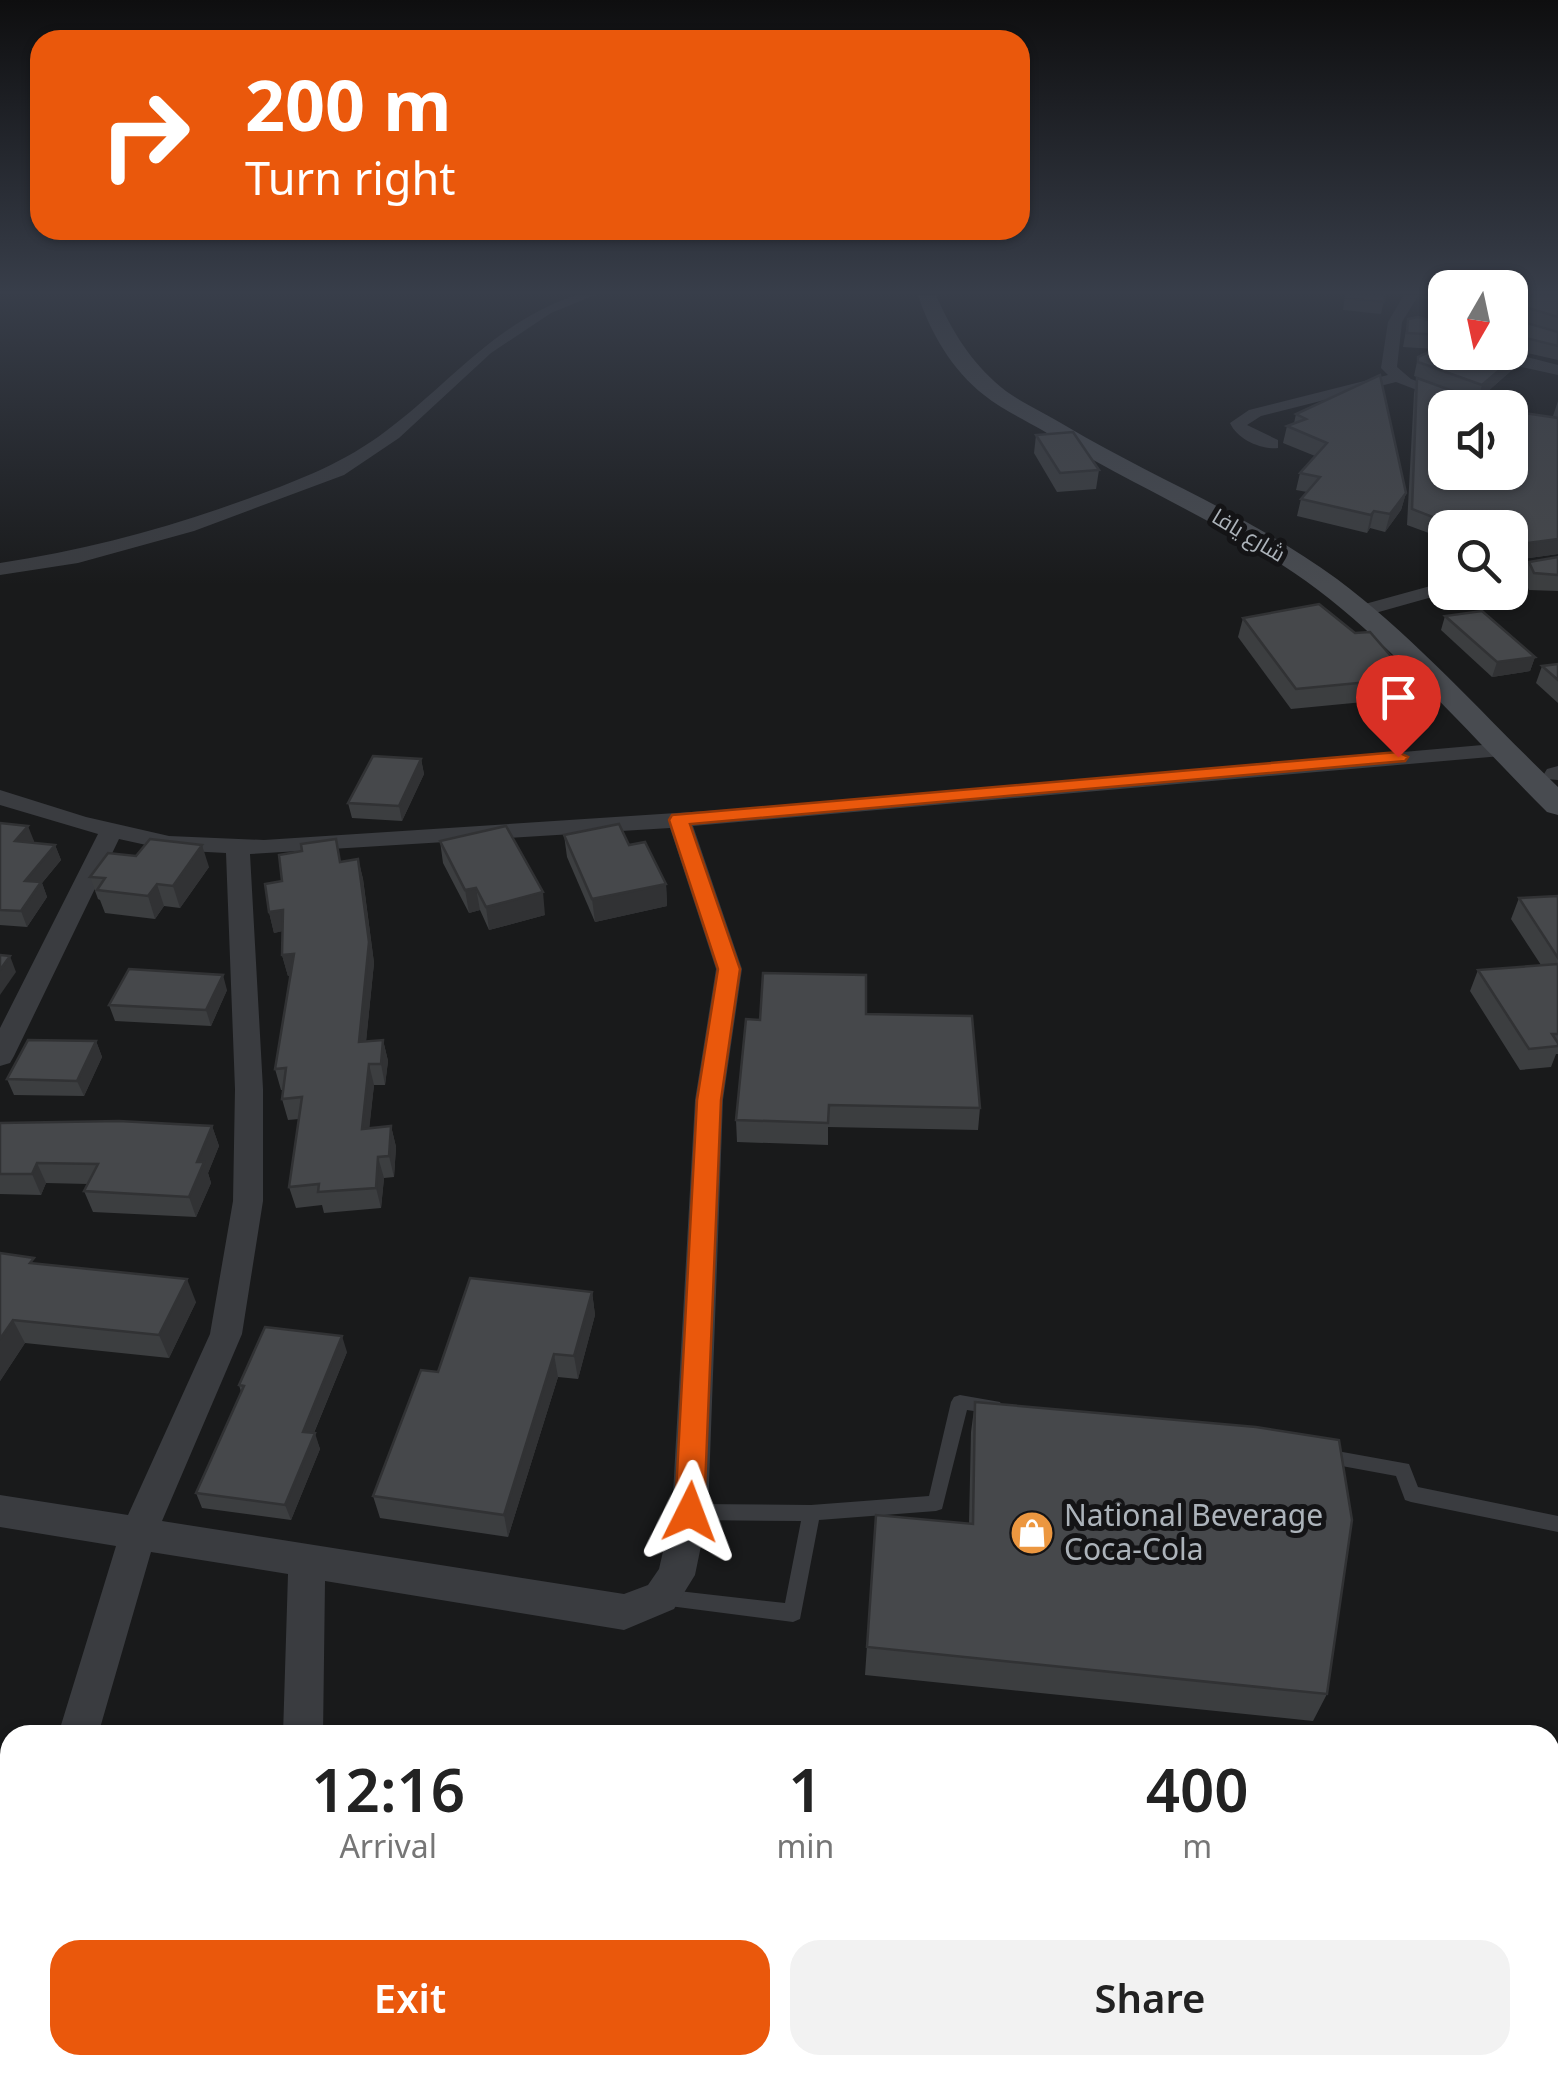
<!DOCTYPE html>
<html lang="en">
<head>
<meta charset="utf-8">
<style>
  body { margin:0; font-family:"Noto Sans",Cairo,sans-serif; background:#f2f2f2; color:#222; height:100vh; display:flex; flex-direction:column; font-size:38px; white-space:nowrap }
  * { box-sizing:border-box; margin:0 }
  p { font-size:32px; color:#767676 }
  .icon { flex:none; width:55px; height:55px; fill:none; stroke:currentColor; stroke-width:2; stroke-linecap:round; stroke-linejoin:round }
  .map { position:relative; flex:1; overflow:hidden }
  .sheet { position:absolute; left:0px; top:1725px; width:1560px; height:350px; display:flex; flex-direction:column; background:#fff; border-radius:30px 30px 0 0; box-shadow:0 2px 8px #0004 }
  .sheet>* { flex:none }
  .guide { position:absolute; left:30px; top:30px; width:1000px; height:210px; border-radius:30px; box-shadow:0 2px 8px #0004; background:#ea580c; color:#fff; overflow:hidden }
  .needle { width:65px; rotate:189deg }
  .controls { position:absolute; left:1428px; top:270px; display:grid; gap:20px }
  .controls a { display:grid; place-items:center; width:100px; height:100px; border-radius:20px; background:#fff; box-shadow:0 2px 8px #0004; font-size:50px }
  .pin { position:absolute; display:grid; place-items:center; width:85px; height:85px; color:#fff; margin:-102px -42px; border-radius:50% 50% 50% 0; rotate:-45deg; box-shadow:0 0 10px #0007 }
  .pin .icon { rotate:45deg }
  .me { position:absolute; width:110px; margin:-55px; rotate:3deg; stroke-linejoin:round; filter:drop-shadow(0 0 8px #0008) }
  .turn { display:flex; align-items:center; gap:35px; height:210px; padding:0 50px; font-size:45px }
  .turn .icon { width:130px; height:130px; stroke-width:2.5 }
  .turn b { display:block; font-size:70px; line-height:85px }
  .eta { display:flex; justify-content:space-evenly; align-items:center; height:170px; text-align:center }
  .eta b { font-size:60px; font-weight:600; line-height:70px }
  .button { display:flex; gap:20px; margin-top:auto; padding:20px 50px }
  .button a { flex:1; height:115px; border-radius:30px; background:#ea580c; color:#fff; font-size:40px; font-weight:600; line-height:115px; text-align:center }
  .button a+a { background:#f2f2f2; color:#222 }
  .map>svg:first-child { display:block }
</style>
</head>
<body>
<div class="map">
<svg width="1558" height="2075" viewBox="0 0 1558 2075">
  <rect width="100%" height="100%" fill="#191a1b"/>
  <g fill="none" stroke-linecap="round" stroke-linejoin="round">
    <!-- lane -->
    <g fill="#3a3c40" fill-rule="evenodd">
      <polygon points="960,1395 1000,1402 1003,1407 1000,1412 994,1414 967,1410 942,1509 936,1511 819,1520 800,1619 793,1622 654,1604 652,1598 654,1592 661,1589 785,1603 801,1521 691,1520 685,1518 682,1512 685,1506 691,1504 811,1505 929,1496 951,1402 954,1397"/>
      <polygon points="1326,1449 1409,1464 1418,1487 1558,1516 1558,1532 1411,1502 1405,1500 1396,1476 1320,1462 1317,1457 1320,1452"/>
    </g>
    <!-- street -->
    <g fill="#3a3c40" fill-rule="evenodd">
      <path d="M576,295H595L551,313L491,353L399,438L344,475L194,531L78,563L0,575V563C87,550 168,528 250,498C299,480 344,463 386,431C452,382 494,323 576,295Z"/>
      <path d="M1404,295L1445,297V306L1418,296L1402,322L1397,367L1411,379L1489,408H1464L1396,382L1261,416L1247,425L1278,440V448C1261,450 1237,439 1230,423L1249,410L1388,375L1381,368L1388,322Z"/>
      <polygon points="1485,352 1507,352 1558,365 1558,375 1512,365"/>
      <polygon points="1558,557 1558,569 1510,577 1510,565"/>
      <polygon points="1445,582 1445,592 1450,592 1361,617 1351,611 1354,607"/>
      <path d="M1505,743L1513,745L1516,750L1513,755L693,826L742,969L723,1100L708,1512L695,1575L674,1609L624,1630L325,1581L323,1735H283L288,1574L151,1552L98,1735H58L116,1546L0,1527V1495L128,1515L210,1334L233,1201L235,1089L226,853L169,850L119,839L14,1056L10,1063L0,1066V1028L98,834L0,805V790L86,817L169,836L264,840L814,804ZM670,828L716,969L695,1100L672,1512L659,1569L648,1585L624,1594L162,1521L242,1334L263,1201V1089L250,854Z"/>
      <polygon points="1558,766 1558,780 1547,779 1544,774 1547,769"/>
      <polygon points="10,1935 10,2003 0,2007 0,1939"/>
      <rect x="272" y="2065" width="46" height="10"/>
    </g>
    <!-- secondary -->
    <path fill="#484b50" fill-rule="evenodd" d="M918,295H936C951,329 967,356 995,382C1014,400 1043,412 1066,426C1155,479 1253,517 1337,579C1417,639 1486,718 1558,787V815L1547,812C1475,740 1397,650 1318,590C1232,526 1132,486 1042,430C1023,419 1001,409 984,395C952,370 930,332 918,295Z"/>
  </g>
  <!-- wall -->
  <g fill="#3c3e40">
    <polygon points="1345,295 1385,295 1381,314 1343,310"/>
    <polygon points="1510,295 1558,295 1558,360 1510,349"/>
    <polygon points="1408,319 1444,325 1445,319 1445,352 1513,369 1478,400 1414,376 1418,357 1435,349 1403,347"/>
    <polygon points="1380,375 1406,493 1401,510 1385,532 1370,528 1367,533 1297,516 1301,499 1307,492 1296,490 1300,473 1315,456 1283,443 1287,426 1294,423 1296,414"/>
    <polygon points="1417,378 1467,404 1558,554 1515,560 1510,549 1510,528 1445,528 1445,539 1407,525 1414,393"/>
    <polygon points="1558,401 1558,418 1553,416"/>
    <polygon points="1036,435 1099,470 1096,489 1057,492 1034,453"/>
    <polygon points="1558,557 1558,591 1529,590 1524,579 1529,562"/>
    <polygon points="1445,616 1535,657 1530,671 1492,677 1441,630"/>
    <polygon points="1243,618 1410,678 1405,698 1291,709 1238,637"/>
    <polygon points="1558,664 1558,703 1536,683 1542,666"/>
    <polygon points="421,759 424,774 402,821 352,818 348,803"/>
    <polygon points="0,823 34,841 33,843 55,845 61,860 42,883 47,897 27,927 0,925"/>
    <polygon points="564,835 629,845 666,884 667,906 595,922 567,857"/>
    <polygon points="440,841 545,915 489,930 480,910 469,913 443,863"/>
    <polygon points="358,859 363,879 374,963 366,1041 383,1040 388,1061 385,1085 374,1085 369,1128 391,1126 396,1147 394,1177 384,1178 381,1208 324,1213 322,1205 296,1208 289,1187 299,1119 288,1120 282,1099 283,1090 281,1090 275,1069 291,975 288,976 282,955 282,931 274,933 269,912 282,881 341,862"/>
    <polygon points="209,867 180,908 164,906 155,919 105,913 100,900 98,899 90,877"/>
    <polygon points="1558,896 1558,1054 1556,1054 1551,1067 1520,1070 1470,991 1478,970 1541,965 1511,919 1519,898"/>
    <polygon points="227,990 211,1026 115,1021 109,1005"/>
    <polygon points="866,1014 980,1108 978,1130 828,1127 828,1145 737,1142 736,1120 760,1020"/>
    <polygon points="96,1041 102,1057 84,1096 14,1095 7,1079"/>
    <polygon points="0,1123 212,1126 219,1146 208,1173 211,1183 196,1217 93,1212 84,1191 88,1184 46,1183 41,1195 0,1194"/>
    <polygon points="0,1253 36,1264 196,1302 169,1358 25,1343 0,1381"/>
    <polygon points="592,1292 595,1315 578,1379 558,1377 508,1537 380,1518 373,1496 438,1372"/>
    <polygon points="347,1352 314,1433 320,1449 291,1520 202,1508 196,1493 241,1392 239,1385"/>
    <polygon points="975,1402 1327,1694 1313,1721 865,1675 876,1515 969,1524 971,1432"/>
  </g>
  <!-- shaded-wall -->
  <g fill="#313234">
    <polygon points="1517,355 1513,369 1478,400 1482,385"/>
    <polygon points="1406,493 1401,510 1385,532 1390,514"/>
    <polygon points="1374,511 1370,528 1367,533 1371,515"/>
    <polygon points="1505,512 1500,528 1477,528"/>
    <polygon points="1558,539 1558,554 1515,560 1520,544"/>
    <polygon points="1535,657 1530,671 1492,677 1497,662"/>
    <polygon points="421,759 424,774 402,821 399,806"/>
    <polygon points="28,826 34,841 21,856 15,841"/>
    <polygon points="55,845 61,860 42,883 47,897 27,927 21,911 25,881"/>
    <polygon points="202,845 209,867 180,908 173,886"/>
    <polygon points="358,859 363,879 374,963 364,1062 359,1042"/>
    <polygon points="157,884 164,906 155,919 148,896"/>
    <polygon points="666,884 667,906 595,922 592,899"/>
    <polygon points="476,888 480,910 469,913 465,890"/>
    <polygon points="543,892 545,915 489,930 486,907"/>
    <polygon points="283,910 288,930 274,933 269,912"/>
    <polygon points="294,954 300,974 288,976 282,955"/>
    <polygon points="10,956 16,972 0,995 0,970"/>
    <polygon points="223,975 227,990 211,1026 206,1010"/>
    <polygon points="383,1040 388,1061 385,1085 381,1064"/>
    <polygon points="96,1041 102,1057 84,1096 77,1081"/>
    <polygon points="369,1064 374,1085 367,1150 362,1129"/>
    <polygon points="212,1126 219,1146 208,1173 211,1183 196,1217 189,1197 197,1162"/>
    <polygon points="391,1126 396,1147 394,1177 389,1156"/>
    <polygon points="378,1157 384,1178 381,1208 376,1188"/>
    <polygon points="37,1163 46,1183 41,1195 32,1174"/>
    <polygon points="187,1279 196,1302 169,1358 159,1335"/>
    <polygon points="592,1292 595,1315 578,1379 574,1356"/>
    <polygon points="13,1320 25,1343 0,1381 0,1339"/>
    <polygon points="342,1336 347,1352 308,1447 303,1432"/>
    <polygon points="554,1354 558,1377 508,1537 504,1515"/>
    <polygon points="315,1433 320,1449 291,1520 285,1505"/>
    <polygon points="121,2065 141,2065 137,2075 117,2075"/>
    <polygon points="249,2065 264,2065 262,2075 248,2075"/>
  </g>
  <!-- building -->
  <g fill="#46484b" stroke="#313234" stroke-width="2.5">
    <polygon points="1346,295 1385,295 1384,302 1346,298"/>
    <polygon points="1510,295 1558,295 1558,317 1512,303 1513,319 1558,332 1558,346 1510,334"/>
    <polygon points="1418,317 1445,325 1445,335 1407,333 1408,319"/>
    <polygon points="1445,344 1445,352 1510,351 1517,355 1482,385 1418,362 1418,357"/>
    <polygon points="1380,375 1406,493 1390,514 1374,511 1371,515 1301,499 1320,477 1300,473 1327,443 1287,426 1306,419 1296,414"/>
    <polygon points="1417,378 1469,397 1461,404 1488,408 1445,408 1445,472 1510,472 1510,411 1558,418 1558,539 1520,544 1505,512 1477,528 1461,528 1412,509"/>
    <polygon points="1073,432 1099,470 1060,473 1036,435"/>
    <polygon points="1558,557 1558,575 1534,573 1529,562"/>
    <polygon points="1319,604 1355,633 1370,632 1410,678 1296,689 1243,618"/>
    <polygon points="1482,611 1535,657 1497,662 1445,616"/>
    <polygon points="1558,664 1558,680 1542,666"/>
    <polygon points="373,756 421,759 399,806 348,803"/>
    <polygon points="0,823 28,826 15,841 55,845 25,881 41,882 21,911 0,910"/>
    <polygon points="619,824 629,845 645,842 666,884 592,899 564,835"/>
    <polygon points="506,826 543,892 486,907 476,888 465,890 440,841"/>
    <polygon points="150,839 202,845 173,886 157,884 148,896 97,890 105,878 90,877 108,853 136,856"/>
    <polygon points="336,839 340,862 358,859 369,942 359,1042 383,1040 381,1064 369,1064 362,1129 391,1126 389,1156 378,1157 376,1188 318,1192 319,1184 289,1187 302,1097 282,1099 286,1068 275,1069 294,954 282,955 283,910 269,912 265,884 282,881 279,855 302,851 301,844"/>
    <polygon points="1558,896 1558,958 1519,898"/>
    <polygon points="0,955 10,956 0,970"/>
    <polygon points="1558,964 1558,1034 1552,1034 1558,1043 1558,1046 1529,1049 1478,970"/>
    <polygon points="129,969 223,975 206,1010 109,1005"/>
    <polygon points="763,973 866,975 866,1014 972,1016 980,1108 829,1105 828,1123 736,1120 746,1019 760,1020"/>
    <polygon points="28,1040 96,1041 77,1081 7,1079"/>
    <polygon points="119,1121 212,1126 197,1162 204,1162 189,1197 84,1191 98,1164 37,1163 32,1174 0,1174 0,1123"/>
    <polygon points="0,1253 34,1258 30,1263 187,1279 159,1335 13,1320 0,1339"/>
    <polygon points="470,1278 592,1292 574,1356 554,1354 504,1515 373,1496 421,1370 438,1372"/>
    <polygon points="265,1327 342,1336 303,1432 315,1433 285,1505 196,1493 244,1386 239,1385"/>
    <polygon points="975,1402 1256,1427 1339,1440 1352,1520 1327,1694 867,1647 876,1515 973,1524"/>
    <polygon points="16,2065 121,2065 117,2075 12,2075"/>
    <polygon points="160,2065 249,2065 248,2075 158,2075"/>
  </g>
  <!-- sky -->
  <linearGradient id="sky" x2="0" y2="1"><stop stop-color="#0e0e0f"/><stop offset="0.5" stop-color="#383e4a"/><stop offset="1" stop-color="#383e4a" stop-opacity="0"/></linearGradient>
  <rect width="1558" height="585" fill="url(#sky)"/>
  <!-- route -->
  <polygon fill="#ea580c" stroke="#983908" stroke-width="2.5" points="1398,752 1408,757 1405,761 690,824 740,969 721,1100 704,1512 700,1521 690,1525 679,1521 675,1512 697,1100 718,969 669,820 672,815"/>
  <!-- icons -->
  <defs>
    <symbol id="shop-disc" viewBox="-11 -11 22 22"><circle r="9.5" fill="#ec9740" stroke="#141416"/><path d="M-5-2.5h2.3a2.7 3.5 0 0 1 5.4 0H5L5.5 6h-11ZM-1.5-2.5h3a1.5 2.3 0 0 0-3 0Z" fill="#fff"/></symbol>
  </defs>
  <g fill-rule="evenodd">
    <use href="#shop-disc" x="1007" y="1508" width="50" height="50"/>
  </g>
  <g text-anchor="middle" stroke-width="10" stroke-linejoin="round" paint-order="stroke">
    <!-- far-street labels -->
    <g font-size="22" fill="#acb3ba" stroke="#141416">
      <text transform="translate(1249 535) rotate(31)" y="8">شارع يافا</text>
    </g>
    <!-- near-poi labels -->
    <g font-size="30" fill="#acb3ba" stroke="#141416" text-anchor="start">
      <text x="1064" y="1526">National Beverage<tspan x="1064" dy="34">Coca-Cola</tspan></text>
    </g>
  </g>
</svg>
<div class="controls">
<a><svg class="needle" viewBox="-14 -14 28 28"><path d="M0-13l5 13h-10z" fill="#e53935"/><path d="M0 13l5-13h-10z" fill="#767676"/></svg></a>
<a><svg class="icon" aria-label="sound" viewBox="0 0 24 24"><path d="M4 9h4l5-4v14l-5-4H4zM17 9q2 3 0 6"/></svg></a>
<a><svg class="icon" aria-label="search" viewBox="0 0 24 24"><circle cx="10" cy="10" r="6"/><path d="M15 15l6 6"/></svg></a>
</div>
<div class="pin" style="left:1398px;top:757px;background:#d93025"><svg class="icon" aria-label="arrive" viewBox="0 0 24 24"><path d="M6 21V4h12l-3 4 3 4H6"/></svg></div>
<svg class="me" style="left:690px;top:1512px" viewBox="-20 -20 40 40"><path d="M0-17L14 15 0 8-14 15z" fill="#ea580c" stroke="#fff" stroke-width="4"/></svg>
<div class="guide">
<div class="turn"><svg class="icon" aria-label="right" viewBox="0 0 24 24"><path d="M7 20v-9h11M14 6l5 5-5 5"/></svg><div><b>200 m</b>Turn right</div></div>
</div>
<section class="sheet">
<div class="eta">
<div><b>12:16</b><p>Arrival</p></div>
<div><b>1</b><p>min</p></div>
<div><b>400</b><p>m</p></div>
</div>
<div class="button"><a>Exit</a><a>Share</a></div>
</section>
</div>
</body>
</html>
